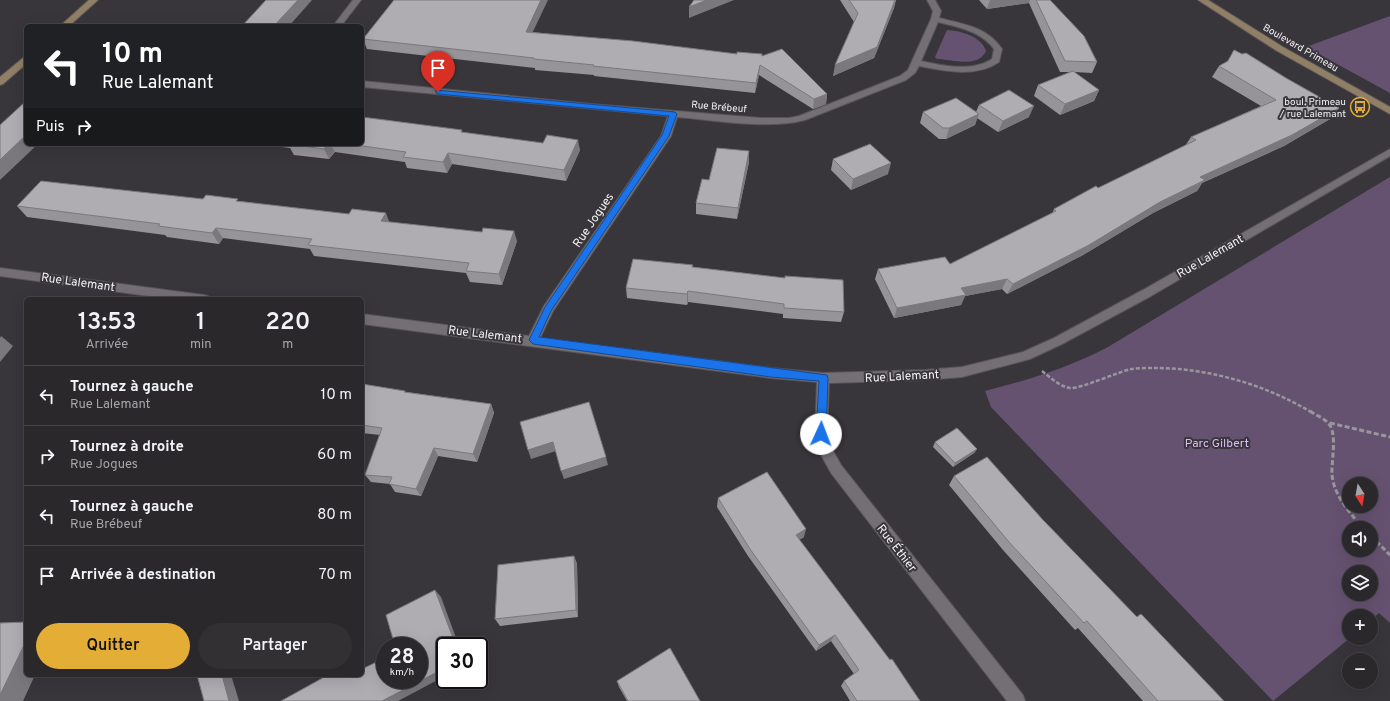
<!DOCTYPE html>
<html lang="fr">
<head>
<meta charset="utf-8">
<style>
  body { margin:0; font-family:Overpass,sans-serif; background:#333034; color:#f1f3f6; height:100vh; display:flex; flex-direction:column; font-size:15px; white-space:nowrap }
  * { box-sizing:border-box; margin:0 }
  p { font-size:13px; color:#a6a6a9 }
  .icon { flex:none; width:22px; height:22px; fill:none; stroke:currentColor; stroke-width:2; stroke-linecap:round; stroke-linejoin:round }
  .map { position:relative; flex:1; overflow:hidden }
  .sheet { position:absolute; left:24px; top:297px; width:340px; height:380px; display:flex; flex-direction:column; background:#2b282c; border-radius:6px; box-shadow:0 4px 16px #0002,0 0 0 1px #474448 }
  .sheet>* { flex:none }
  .top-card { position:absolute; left:24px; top:24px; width:340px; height:122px; border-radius:6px; box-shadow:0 4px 16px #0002,0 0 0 1px #474448; background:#202124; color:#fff; overflow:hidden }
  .needle { width:26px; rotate:169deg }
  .fabs { position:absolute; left:1342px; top:477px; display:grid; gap:8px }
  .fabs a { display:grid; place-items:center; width:36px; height:36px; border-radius:50%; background:#2b282c; box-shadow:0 4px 16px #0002,0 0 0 1px #474448; font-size:20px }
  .speed { position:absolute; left:376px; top:637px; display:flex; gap:8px; font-size:20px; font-weight:700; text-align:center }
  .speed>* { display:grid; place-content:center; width:52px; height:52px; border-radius:50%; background:#2b282c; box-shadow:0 4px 16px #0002,0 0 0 1px #474448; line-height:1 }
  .speed small { font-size:10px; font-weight:400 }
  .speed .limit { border:2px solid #111; border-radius:6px; background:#fff; color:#111 }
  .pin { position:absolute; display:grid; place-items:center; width:34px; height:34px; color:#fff; margin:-41px -17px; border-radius:50% 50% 50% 0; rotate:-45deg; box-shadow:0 0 4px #0007 }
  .pin .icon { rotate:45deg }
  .me { position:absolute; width:44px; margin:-22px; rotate:2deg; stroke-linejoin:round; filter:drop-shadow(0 0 3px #0008) }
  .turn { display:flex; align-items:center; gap:14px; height:84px; padding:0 12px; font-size:18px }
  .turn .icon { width:52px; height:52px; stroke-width:2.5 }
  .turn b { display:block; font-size:28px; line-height:34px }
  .then { display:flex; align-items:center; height:38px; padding:0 12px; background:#0003; gap:8px; font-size:15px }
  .eta { display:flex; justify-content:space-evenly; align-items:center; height:68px; text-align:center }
  .eta b { font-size:24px; font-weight:600; line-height:28px }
  .action { display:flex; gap:8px; margin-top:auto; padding:8px 12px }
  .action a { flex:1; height:46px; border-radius:24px; background:#e4ad35; color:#111; font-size:16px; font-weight:600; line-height:46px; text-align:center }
  .action a+a { background:#333034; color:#f1f3f6 }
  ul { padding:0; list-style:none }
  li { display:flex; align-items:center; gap:12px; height:60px; padding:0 12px; border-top:1px solid #474448 }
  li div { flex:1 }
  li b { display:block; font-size:15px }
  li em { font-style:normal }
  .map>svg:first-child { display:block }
</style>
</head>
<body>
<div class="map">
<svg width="1390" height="701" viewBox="0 0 1390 701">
  <rect width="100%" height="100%" fill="#39363b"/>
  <!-- green -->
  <g fill="#655271" fill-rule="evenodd">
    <polygon points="1390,16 1390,93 1306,47"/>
    <path d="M947,30C961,31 981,36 986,51C978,69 952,59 937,59L935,57Z"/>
    <path d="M1390,177V623L1379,613L1371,620V616H1349L1350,638L1273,701L991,407L985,391C1028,380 1068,368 1108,347ZM1349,484H1371V506H1349ZM1349,528H1371V550H1349ZM1349,572H1371V594H1349Z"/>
  </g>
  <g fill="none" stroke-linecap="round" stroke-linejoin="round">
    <defs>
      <g id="street">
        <polygon points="353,0 361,0 341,26 333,26"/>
        <path d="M927,0H935L941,11L939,18C964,24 987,27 1002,49L999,62C976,78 945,71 919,66L915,73L906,80L805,120C767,130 716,120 677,117L671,136L553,311L540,338L771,368L823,373L925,370L962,367L1023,352L1054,338L1143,290L1390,149V156L1151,296L1062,344L1030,359L962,377L925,380L829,383L827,434L832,449L841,465L1023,695L1025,701H1007L831,473L819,451L815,434L817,382L771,378L362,324V314L529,336L544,306L661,136L668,116L362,87V81L591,104L761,118H789L799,116L900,76L908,70L931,19L933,11ZM938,22C958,27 981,31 994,49L992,59C972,72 943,66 921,61Z"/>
        <polygon points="0,268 204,295 208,296 210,299 171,299 0,276"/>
      </g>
      <g id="secondary">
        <polygon points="89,0 98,0 69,26 60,26"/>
        <polygon points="1198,0 1208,0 1283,47 1390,107 1390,114 1277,51"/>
        <polygon points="26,57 26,64 3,84 0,85 0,77 23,58"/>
      </g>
    </defs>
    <!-- street casing -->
    <use href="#street" stroke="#575459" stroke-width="2"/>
    <!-- secondary casing -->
    <use href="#secondary" stroke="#575459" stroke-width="2"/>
    <!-- path-far1 -->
    <path stroke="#9a979c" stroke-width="2.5" stroke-dasharray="4 2" stroke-linecap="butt" d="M1042,371C1051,378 1059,386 1070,388C1080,389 1118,372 1131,369C1139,368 1148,368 1155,368C1209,368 1266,385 1311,412"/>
    <!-- path -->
    <g stroke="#9a979c" stroke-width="3" stroke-dasharray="5 2.5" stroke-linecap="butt">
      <path d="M1310,411C1315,415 1324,418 1328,423C1338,432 1331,462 1332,475C1334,496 1350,513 1363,528"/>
      <polyline points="1330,423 1390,437"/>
      <polyline points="1371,536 1390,555"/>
    </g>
    <!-- street -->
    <use href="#street" fill="#736f75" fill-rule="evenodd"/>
    <!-- secondary -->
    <use href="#secondary" fill="#907f65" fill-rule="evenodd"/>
  </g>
  <!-- wall -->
  <g fill="#969499">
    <polygon points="840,0 896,0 894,8 874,58 833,76 854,22"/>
    <polygon points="979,0 1050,0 1097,62 1092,73 1074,72 1099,90 1094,101 1060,115 1034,96 1038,85 1070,72 1060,72 1029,3 987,9"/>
    <polygon points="532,32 737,54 762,56 827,94 826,104 813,109 759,75 755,93 594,76 594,75 535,70 535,68 367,49 363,39"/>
    <polygon points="1234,50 1339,108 1330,119 1284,146 1202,183 1197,191 1153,213 1083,255 1007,294 1002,289 965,296 961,305 894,318 875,279 878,269 950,264 1052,214 1054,209 1185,146 1191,137 1261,106 1212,77 1219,66 1227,62"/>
    <polygon points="979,105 1029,117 998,132 977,118 975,125 946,139 939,139 920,123 923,112 976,112"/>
    <polygon points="462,130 462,132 580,150 566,181 452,164 447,173 407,168 405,162 335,152 329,159 294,155 290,148 258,144 362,144"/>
    <polygon points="833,159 888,174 851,190 831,170"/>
    <polygon points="749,162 737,219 696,214 696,203 709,180"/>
    <polygon points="203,199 239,201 390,222 517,241 502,285 470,282 466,273 314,256 310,249 223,238 219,244 167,237 165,235 27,217 17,206"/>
    <polygon points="693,267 785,278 844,312 841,322 783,318 783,314 688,302 687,305 627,298 626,288"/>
    <polygon points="362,384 405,391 406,392 491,404 494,413 477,462 438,456 421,496 395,492 390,484 371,482 365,475 380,435 362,433"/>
    <polygon points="935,442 977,449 974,453 953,467 933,447"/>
    <polygon points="954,476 1043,520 1136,617 1141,614 1224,701 1143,701 1078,628 1075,630 1003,550 949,485"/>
    <polygon points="718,498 804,537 799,540 920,701 850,701 841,686 844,681 854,674 831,641 816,651 748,556 717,507"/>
    <polygon points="574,556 577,564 578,617 500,626 495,619"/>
    <polygon points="617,681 700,701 627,701 619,687"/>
  </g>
  <!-- shaded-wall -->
  <g fill="#7a787d">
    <polygon points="298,0 312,0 289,26 274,26"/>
    <polygon points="541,0 548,0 528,42 526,32"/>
    <polygon points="707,0 734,0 689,18 689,7"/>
    <polygon points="895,0 894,8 874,58 833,76 835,65"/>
    <polygon points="990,0 1030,0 1029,3 987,9"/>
    <polygon points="760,65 759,75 755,93 756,83"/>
    <polygon points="1099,90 1094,101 1060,115 1065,104"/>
    <polygon points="827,94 826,104 813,109 814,99"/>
    <polygon points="1034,106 1029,117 998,132 1003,121"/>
    <polygon points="1339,108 1330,119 1284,146 1202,183 1197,191 1153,213 1083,255 1007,294 1013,284 1200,177"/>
    <polygon points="979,114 975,125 946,139 949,128"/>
    <polygon points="26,135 26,144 38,144 0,180 0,160"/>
    <polygon points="578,140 580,150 566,181 564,170"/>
    <polygon points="327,144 330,144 335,152 329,159 324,149"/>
    <polygon points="749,151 749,162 737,219 738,208"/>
    <polygon points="448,153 452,164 447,173 443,162"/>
    <polygon points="891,163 888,174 851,190 853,179"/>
    <polygon points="386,213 390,224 381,221"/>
    <polygon points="216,228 223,238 219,244 212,233"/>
    <polygon points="514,231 517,241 502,285 499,274"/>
    <polygon points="1007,279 1002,289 965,296 961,305 894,318 897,308 961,288"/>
    <polygon points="688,291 688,302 687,305 687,294"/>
    <polygon points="1,336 13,346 0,362 0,338"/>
    <polygon points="491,404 494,413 477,462 473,454"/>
    <polygon points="553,442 556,451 531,459 528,450"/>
    <polygon points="434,448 438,456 421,496 416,489"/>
    <polygon points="977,449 974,453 953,467 955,463"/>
    <polygon points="606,457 608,465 564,479 561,471"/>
    <polygon points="806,529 804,537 793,543 796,535"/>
    <polygon points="574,556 577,564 578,617 576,610"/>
    <polygon points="435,590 441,597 459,646 456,646"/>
    <polygon points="835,635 831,641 816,651 819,645"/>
    <polygon points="26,641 26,675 35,675 23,701 0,701 0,695"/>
    <polygon points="445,668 445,676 398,701 382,701"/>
    <polygon points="222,675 231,675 239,701 229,701"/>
  </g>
  <!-- building -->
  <g fill="#afacb2" stroke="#7a787d">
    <polygon points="266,0 298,0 274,26 242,26"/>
    <polygon points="394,0 541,0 526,32 633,41 737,54 737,52 762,54 762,56 782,49 827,94 814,99 760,65 756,83 593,66 594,65 534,59 534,58 363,39"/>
    <polygon points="694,0 707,0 689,7"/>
    <polygon points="849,0 895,0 877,47 835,65 858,13"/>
    <polygon points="1036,0 1050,0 1084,36 1097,62 1065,61"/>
    <polygon points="1234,50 1242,54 1246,53 1286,78 1339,108 1292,135 1200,177 1205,180 1160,202 1089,245 1013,284 1007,279 961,288 966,295 897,308 878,269 945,257 950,264 1056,211 1054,209 1096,186 1098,188 1196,140 1191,137 1276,100 1219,66 1228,61"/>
    <polygon points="1073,71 1099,90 1065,104 1038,85"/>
    <polygon points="1009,90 1034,106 1003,121 979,105"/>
    <polygon points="956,98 979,114 949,128 943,128 923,112"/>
    <polygon points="26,101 26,135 0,160 0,125"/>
    <polygon points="362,117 462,130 461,132 543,143 547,135 578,140 564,170 448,153 443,162 403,157 406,152 348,144 362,144"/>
    <polygon points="288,144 327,144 324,149"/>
    <polygon points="870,144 891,163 853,179 833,159"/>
    <polygon points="717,148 749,151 738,208 696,203 702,179 709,180"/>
    <polygon points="41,181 203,199 206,195 238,199 236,201 349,214 352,209 386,213 381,221 482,232 483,228 514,231 499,274 466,271 469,263 308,245 312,239 216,228 212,233 158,226 160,224 17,206"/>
    <polygon points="633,259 693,265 692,267 785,278 785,276 843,280 844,312 784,308 784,304 688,291 687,294 626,288"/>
    <polygon points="362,384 405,391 404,392 491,404 473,454 434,448 416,489 389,484 392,477 365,475 382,428 362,425"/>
    <polygon points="589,402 606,457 561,471 553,442 528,450 520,422"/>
    <polygon points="957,428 977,449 955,463 935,442"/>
    <polygon points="987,457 1043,520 1137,617 1141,614 1224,701 1158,701 1087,621 1084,623 1009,542 954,476"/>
    <polygon points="767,472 806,529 796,535 890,660 892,659 920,701 857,701 844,681 859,670 835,635 819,645 750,549 718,498"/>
    <polygon points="574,556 576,610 495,619 498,565"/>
    <polygon points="435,590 456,646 445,646 445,668 382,701 281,701 328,675 348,675 349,676 350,675 362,675 362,669 385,658 385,680 419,680 419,646 395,646 386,615"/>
    <polygon points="26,622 26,641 0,695 0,623"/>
    <polygon points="670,648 700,701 628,701 617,681"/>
    <polygon points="197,675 222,675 229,701 204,701"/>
  </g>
  <!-- route -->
  <polygon fill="#1a73e8" stroke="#114b97" points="436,90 675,112 677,114 669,136 551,311 539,337 827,375 828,378 826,434 824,437 821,438 817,437 816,434 819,381 771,377 533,344 529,340 545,307 662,135 669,116 438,94 436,93"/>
  <!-- icons -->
  <defs>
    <symbol id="bus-ring" viewBox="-11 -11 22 22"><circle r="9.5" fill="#39363b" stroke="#e4ad35" stroke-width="1.5"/><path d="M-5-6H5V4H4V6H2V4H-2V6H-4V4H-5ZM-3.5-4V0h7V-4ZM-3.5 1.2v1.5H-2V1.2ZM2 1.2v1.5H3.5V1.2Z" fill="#e4ad35"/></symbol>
  </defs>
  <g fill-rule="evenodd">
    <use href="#bus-ring" x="1349" y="96" width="22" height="22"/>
  </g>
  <g text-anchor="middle" stroke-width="4" stroke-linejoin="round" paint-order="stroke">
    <!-- far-street labels -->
    <g font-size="10" fill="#f3f1f5" stroke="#39363b">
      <text transform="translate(1301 47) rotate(30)" y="4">Boulevard Primeau</text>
      <text transform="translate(719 106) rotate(5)" y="4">Rue Brébeuf</text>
    </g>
    <!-- far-poi labels -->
    <g font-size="10" fill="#f3f1f5" stroke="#39363b" text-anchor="end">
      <text x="1346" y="105">boul. Primeau<tspan x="1346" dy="12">/ rue Lalemant</tspan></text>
    </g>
    <!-- street labels -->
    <g font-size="12" fill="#f3f1f5" stroke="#39363b">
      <text transform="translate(593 220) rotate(-56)" y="4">Rue Jogues</text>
      <text transform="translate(1210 256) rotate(-30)" y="4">Rue Lalemant</text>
      <text transform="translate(78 282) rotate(8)" y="4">Rue Lalemant</text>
      <text transform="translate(485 334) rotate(7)" y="4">Rue Lalemant</text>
      <text transform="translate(902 376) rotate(-3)" y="4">Rue Lalemant</text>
      <text transform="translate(897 548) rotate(52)" y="4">Rue Éthier</text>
    </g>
    <!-- park labels -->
    <g font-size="12" fill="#dfbcf8" stroke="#39363b">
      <text x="1217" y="447">Parc Gilbert</text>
    </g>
  </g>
</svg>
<div class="fabs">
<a><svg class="needle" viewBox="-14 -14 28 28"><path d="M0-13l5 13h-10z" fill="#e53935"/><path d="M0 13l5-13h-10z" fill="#a6a6a9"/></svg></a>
<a><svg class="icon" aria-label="sound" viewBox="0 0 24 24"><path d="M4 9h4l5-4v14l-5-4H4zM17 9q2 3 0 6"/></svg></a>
<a><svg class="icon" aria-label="layers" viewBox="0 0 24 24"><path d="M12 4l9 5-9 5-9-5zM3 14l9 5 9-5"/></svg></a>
<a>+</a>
<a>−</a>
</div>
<div class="speed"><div>28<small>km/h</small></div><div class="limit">30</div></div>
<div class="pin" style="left:438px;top:92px;background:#d93025"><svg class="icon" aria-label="arrive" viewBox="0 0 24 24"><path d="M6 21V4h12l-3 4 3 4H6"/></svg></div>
<svg class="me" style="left:821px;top:434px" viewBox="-20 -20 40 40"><circle r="19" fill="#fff"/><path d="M0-13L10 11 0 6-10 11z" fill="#1a73e8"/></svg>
<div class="top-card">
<div class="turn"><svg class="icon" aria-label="left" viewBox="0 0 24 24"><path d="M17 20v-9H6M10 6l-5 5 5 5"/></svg><div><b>10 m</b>Rue Lalemant</div></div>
<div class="then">Puis<svg class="icon" aria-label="right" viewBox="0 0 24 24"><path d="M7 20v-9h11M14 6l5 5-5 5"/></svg></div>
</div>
<section class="sheet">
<div class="eta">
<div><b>13:53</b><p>Arrivée</p></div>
<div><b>1</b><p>min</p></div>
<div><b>220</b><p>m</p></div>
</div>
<ul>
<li><svg class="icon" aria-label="left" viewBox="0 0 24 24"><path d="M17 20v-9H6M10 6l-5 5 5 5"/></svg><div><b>Tournez à gauche</b><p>Rue Lalemant</p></div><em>10 m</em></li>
<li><svg class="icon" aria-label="right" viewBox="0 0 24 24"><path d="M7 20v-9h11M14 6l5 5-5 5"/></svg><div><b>Tournez à droite</b><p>Rue Jogues</p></div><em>60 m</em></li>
<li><svg class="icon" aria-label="left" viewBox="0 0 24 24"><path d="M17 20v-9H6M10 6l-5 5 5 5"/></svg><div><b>Tournez à gauche</b><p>Rue Brébeuf</p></div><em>80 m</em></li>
<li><svg class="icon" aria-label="arrive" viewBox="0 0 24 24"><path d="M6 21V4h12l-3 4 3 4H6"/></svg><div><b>Arrivée à destination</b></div><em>70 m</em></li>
</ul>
<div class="action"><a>Quitter</a><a>Partager</a></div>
</section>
</div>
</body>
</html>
